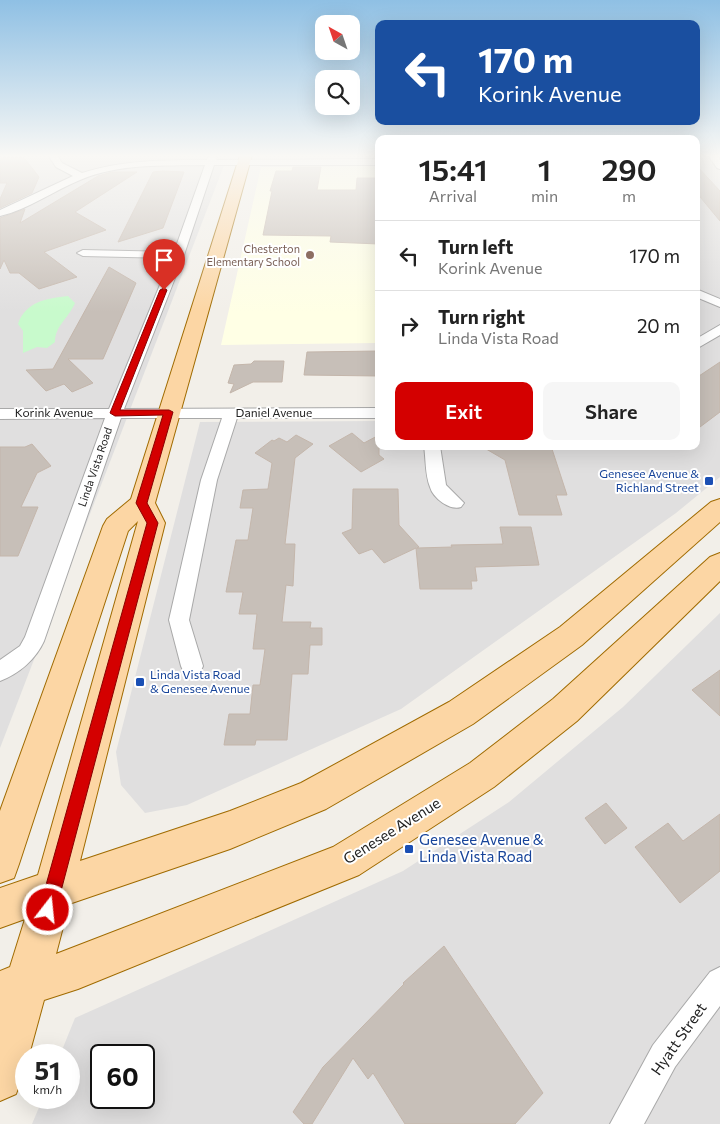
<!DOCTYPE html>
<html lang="en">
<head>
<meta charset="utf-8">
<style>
  body { margin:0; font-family:Commissioner,sans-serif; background:#f6f6f6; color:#222; height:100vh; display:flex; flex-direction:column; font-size:19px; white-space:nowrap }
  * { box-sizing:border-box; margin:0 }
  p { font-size:16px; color:#767676 }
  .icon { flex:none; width:28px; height:28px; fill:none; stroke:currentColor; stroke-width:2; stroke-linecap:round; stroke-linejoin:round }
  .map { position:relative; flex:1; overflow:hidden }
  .drawer { position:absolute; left:375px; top:135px; width:325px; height:315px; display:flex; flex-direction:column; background:#fff; border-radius:10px; box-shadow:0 5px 20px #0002 }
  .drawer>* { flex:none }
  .banner { position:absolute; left:375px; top:20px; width:325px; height:105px; border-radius:10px; box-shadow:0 5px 20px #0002; background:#1a4fa0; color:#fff; overflow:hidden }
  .needle { width:32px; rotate:320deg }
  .fabs { position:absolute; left:315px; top:15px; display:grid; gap:10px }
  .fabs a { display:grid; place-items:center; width:45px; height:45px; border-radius:10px; background:#fff; box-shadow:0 5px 20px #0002; font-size:25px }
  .speed { position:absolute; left:15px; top:1044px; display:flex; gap:10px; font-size:25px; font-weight:700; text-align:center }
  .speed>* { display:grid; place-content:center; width:65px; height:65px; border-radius:50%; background:#fff; box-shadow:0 5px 20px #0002; line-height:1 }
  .speed small { font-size:12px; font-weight:400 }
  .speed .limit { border:2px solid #111; border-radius:8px; background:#fff; color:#111 }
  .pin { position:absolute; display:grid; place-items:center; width:42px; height:42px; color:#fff; margin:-51px -21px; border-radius:50% 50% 50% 0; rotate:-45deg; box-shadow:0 0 5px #0007 }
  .pin .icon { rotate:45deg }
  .me { position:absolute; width:55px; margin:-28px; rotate:16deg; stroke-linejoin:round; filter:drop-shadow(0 0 4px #0008) }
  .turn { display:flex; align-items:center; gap:18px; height:105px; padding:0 20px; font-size:22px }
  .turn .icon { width:65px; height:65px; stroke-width:2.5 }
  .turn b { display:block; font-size:35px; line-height:42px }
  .eta { display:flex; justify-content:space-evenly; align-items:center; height:85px; text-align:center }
  .eta b { font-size:30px; font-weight:600; line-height:35px }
  .cta { display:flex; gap:10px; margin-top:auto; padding:10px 20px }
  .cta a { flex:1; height:58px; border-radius:10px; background:#d40000; color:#fff; font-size:20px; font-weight:600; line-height:58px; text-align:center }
  .cta a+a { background:#f6f6f6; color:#222 }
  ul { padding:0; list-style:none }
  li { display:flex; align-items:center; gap:15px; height:70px; padding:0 20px; border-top:1px solid #e0e0e0 }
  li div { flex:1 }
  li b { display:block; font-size:19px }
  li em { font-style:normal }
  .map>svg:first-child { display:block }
</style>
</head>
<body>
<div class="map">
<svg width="720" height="1124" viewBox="0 0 720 1124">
  <rect width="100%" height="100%" fill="#f2efe9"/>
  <!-- residential -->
  <g fill="#e0dfdf" fill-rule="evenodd">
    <polygon points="0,155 228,155 0,748"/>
    <polygon points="264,155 379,155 379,166 261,167"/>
    <polygon points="696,155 720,155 720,477 676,513 401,709 187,805 145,813 121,785 116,752 200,422 379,421 379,446 696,446"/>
    <path d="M720,613V1124H32L43,1098H69V1055H60L75,1018L403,871L509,802L623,707ZM101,1055H144V1098H101Z"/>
  </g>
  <!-- education -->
  <polygon fill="#ffffe5" points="379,166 379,343 221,345 261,167"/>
  <!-- park -->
  <path fill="#c8facc" d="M68,296L75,303C68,319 55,326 55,342L47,348L37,347L23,353V331L18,324C25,302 47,298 68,296Z"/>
  <!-- building -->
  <g fill="#c7bfb8" stroke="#c4b6ab">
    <polygon points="4,155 22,155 39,177 32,193 0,208 0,199 7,183 0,183 0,161"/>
    <polygon points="696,165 720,191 720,221 696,192"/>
    <polygon points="293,167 321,167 317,190 356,190 357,178 375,178 375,184 379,184 379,244 330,242 331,236 263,235 272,191 270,191 276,171 292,171"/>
    <polygon points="163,171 184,172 163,228 118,242 153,172"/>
    <polygon points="112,172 137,172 75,212 106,230 44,252 77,277 39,289 19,273 10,273 4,260 0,269 0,218 25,209 20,223 98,176"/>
    <polygon points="109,267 136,283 103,359 68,359 93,383 72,392 64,384 46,391 26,370 53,369"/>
    <polygon points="379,351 379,376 304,375 307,352"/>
    <polygon points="254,361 284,361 282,382 253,382 230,393 234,384 228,383 234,365 251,364"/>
    <polygon points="720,362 720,412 696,430 696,378"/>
    <polygon points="352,433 364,443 379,435 379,455 384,459 361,472 329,446"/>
    <polygon points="296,435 313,444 295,458 285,544 295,544 293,586 286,585 282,622 311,622 310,628 322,628 322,645 310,645 308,674 292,674 287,740 256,740 255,745 224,745 229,714 250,714 253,685 260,685 265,649 253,649 257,614 239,614 243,592 226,592 236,540 248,540 253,508 240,508 243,490 268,489 272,463 255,453 272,440 274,441 279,438 287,442"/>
    <polygon points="32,444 51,466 37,473 21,507 38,507 18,556 0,556 0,447 25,447"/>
    <polygon points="481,446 551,446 567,495 556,495 562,515 519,515 505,460"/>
    <polygon points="353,489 398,489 399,525 419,547 417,548 452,547 451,545 503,544 500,527 531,527 539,565 475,567 477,581 471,581 472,589 420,589 416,548 384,563 372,549 359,554 342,533 352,529"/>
    <polygon points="720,670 720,716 692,690"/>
    <polygon points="606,803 627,828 605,844 585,818"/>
    <polygon points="720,814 720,871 680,903 635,847 668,823 683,841"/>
    <polygon points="444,946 543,1093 515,1124 405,1124 373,1073 368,1079 353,1058 312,1124 304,1124 293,1112 323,1067 404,984 403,983"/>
  </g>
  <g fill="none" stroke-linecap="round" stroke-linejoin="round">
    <defs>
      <g id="street">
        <path d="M48,155H57L62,163L82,173C122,160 164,160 207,160L209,155H217L216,160L379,159V165H214L184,255L124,409L379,408V418H237L217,480L189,620L203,666L200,673L192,675L184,673L181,666L169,620L201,480L222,418H121L44,641C36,659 19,674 0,681V660L20,646L25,637L105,418L0,419V409H109L171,258L83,256L77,253L83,250L174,252L205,165C163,166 119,163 80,180C53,191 29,209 0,216V210L73,176L56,167Z"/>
        <polygon points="708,155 717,155 720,160 720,169 717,168"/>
        <polygon points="696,289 720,299 720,307 696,297"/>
        <polygon points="720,325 720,335 696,349 696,339"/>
        <path d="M424,446H440L446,485L464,503L461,507C450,511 433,498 430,487C425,475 426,459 424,446Z"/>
        <polygon points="720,967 720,1006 675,1067 644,1124 610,1124 653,1045 710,972"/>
      </g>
      <polygon id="primary" points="240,155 252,155 155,503 165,523 80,861 230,811 301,783 449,702 560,627 711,502 720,499 720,522 582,645 473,724 326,809 230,849 69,904 56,954 333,847 470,763 553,699 710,557 720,553 720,581 577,721 494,787 359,875 78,989 44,1000 29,1055 26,1055 26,1066 16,1094 0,1101 0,971 10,967 25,919 0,928 0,888 38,875 138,521 128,531 19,864 14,878 0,883 0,811 103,526 107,519 131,499"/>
    </defs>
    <!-- street casing -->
    <use href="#street" stroke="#a9a9a9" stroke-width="2"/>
    <!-- primary casing -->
    <use href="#primary" stroke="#a06b00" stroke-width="2"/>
    <!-- street -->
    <use href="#street" fill="#fff" fill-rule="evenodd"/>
    <!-- primary -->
    <use href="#primary" fill="#fcd6a4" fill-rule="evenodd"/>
  </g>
  <!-- sky -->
  <linearGradient id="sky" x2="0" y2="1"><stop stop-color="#8fc0e4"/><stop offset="0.5" stop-color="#f9f8f5"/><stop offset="1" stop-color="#f9f8f5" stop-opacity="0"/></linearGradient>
  <rect width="720" height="312" fill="url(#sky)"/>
  <!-- route -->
  <polygon fill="#d40000" stroke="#8a0000" points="164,288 167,290 120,410 169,410 173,412 147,503 158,523 56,910 53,916 48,918 42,916 39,910 147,523 136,503 163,415 115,416 110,413 160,290"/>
  <!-- markers -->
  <circle fill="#8d6e63" stroke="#fff" stroke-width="2" cx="310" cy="255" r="5"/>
  <g fill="#1a4fb4" stroke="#fff" stroke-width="2">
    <rect x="704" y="476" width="10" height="10" rx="2.5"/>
    <rect x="135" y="677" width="10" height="10" rx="2.5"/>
    <rect x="404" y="844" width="10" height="10" rx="2.5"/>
  </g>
  <g text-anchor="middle" stroke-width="4" stroke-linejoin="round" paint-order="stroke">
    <!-- far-education labels -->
    <g font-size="11" fill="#785e54" stroke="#fff" text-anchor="end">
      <text x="300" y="253">Chesterton<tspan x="300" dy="13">Elementary School</tspan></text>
    </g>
    <!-- far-street labels -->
    <g font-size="11" fill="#222" stroke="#fff">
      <text transform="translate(95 467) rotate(-71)" y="4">Linda Vista Road</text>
    </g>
    <!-- street labels -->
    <g font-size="12" fill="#222" stroke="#fff">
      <text x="54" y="417">Korink Avenue</text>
      <text x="274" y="417">Daniel Avenue</text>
    </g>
    <!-- transit labels -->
    <g font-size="12" fill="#164399" stroke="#fff" text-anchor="end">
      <text x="699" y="478">Genesee Avenue &amp;<tspan x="699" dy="14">Richland Street</tspan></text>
      <text x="150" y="679" text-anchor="start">Linda Vista Road<tspan x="150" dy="14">&amp; Genesee Avenue</tspan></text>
    </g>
    <!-- near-street labels -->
    <g font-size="15" fill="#222" stroke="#fff">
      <text transform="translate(392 831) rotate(-32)" y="5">Genesee Avenue</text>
      <text transform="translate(679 1039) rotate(-55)" y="5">Hyatt Street</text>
    </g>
    <!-- near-transit labels -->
    <g font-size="15" fill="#164399" stroke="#fff" text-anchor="start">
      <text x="419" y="845">Genesee Avenue &amp;<tspan x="419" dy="17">Linda Vista Road</tspan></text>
    </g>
  </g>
</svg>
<div class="fabs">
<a><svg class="needle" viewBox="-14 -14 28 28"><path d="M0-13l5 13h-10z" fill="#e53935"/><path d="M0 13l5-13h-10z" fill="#767676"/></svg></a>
<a><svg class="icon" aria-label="search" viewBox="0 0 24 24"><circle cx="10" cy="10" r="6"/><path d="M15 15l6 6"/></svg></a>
</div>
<div class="speed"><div>51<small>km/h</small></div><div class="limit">60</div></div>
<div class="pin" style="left:164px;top:290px;background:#d93025"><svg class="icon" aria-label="arrive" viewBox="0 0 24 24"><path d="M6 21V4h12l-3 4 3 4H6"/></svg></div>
<svg class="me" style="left:48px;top:910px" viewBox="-20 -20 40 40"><circle r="17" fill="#d40000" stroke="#fff" stroke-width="3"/><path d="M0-11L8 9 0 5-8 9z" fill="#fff"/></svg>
<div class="banner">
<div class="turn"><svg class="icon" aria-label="left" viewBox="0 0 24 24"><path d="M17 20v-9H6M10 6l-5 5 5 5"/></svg><div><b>170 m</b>Korink Avenue</div></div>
</div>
<section class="drawer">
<div class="eta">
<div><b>15:41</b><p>Arrival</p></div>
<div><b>1</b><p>min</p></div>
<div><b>290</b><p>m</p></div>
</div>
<ul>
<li><svg class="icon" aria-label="left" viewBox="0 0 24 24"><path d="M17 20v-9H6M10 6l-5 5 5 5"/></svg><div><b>Turn left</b><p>Korink Avenue</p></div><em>170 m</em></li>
<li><svg class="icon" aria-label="right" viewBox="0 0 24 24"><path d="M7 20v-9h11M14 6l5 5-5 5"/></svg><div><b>Turn right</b><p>Linda Vista Road</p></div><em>20 m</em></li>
</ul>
<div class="cta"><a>Exit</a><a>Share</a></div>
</section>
</div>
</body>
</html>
